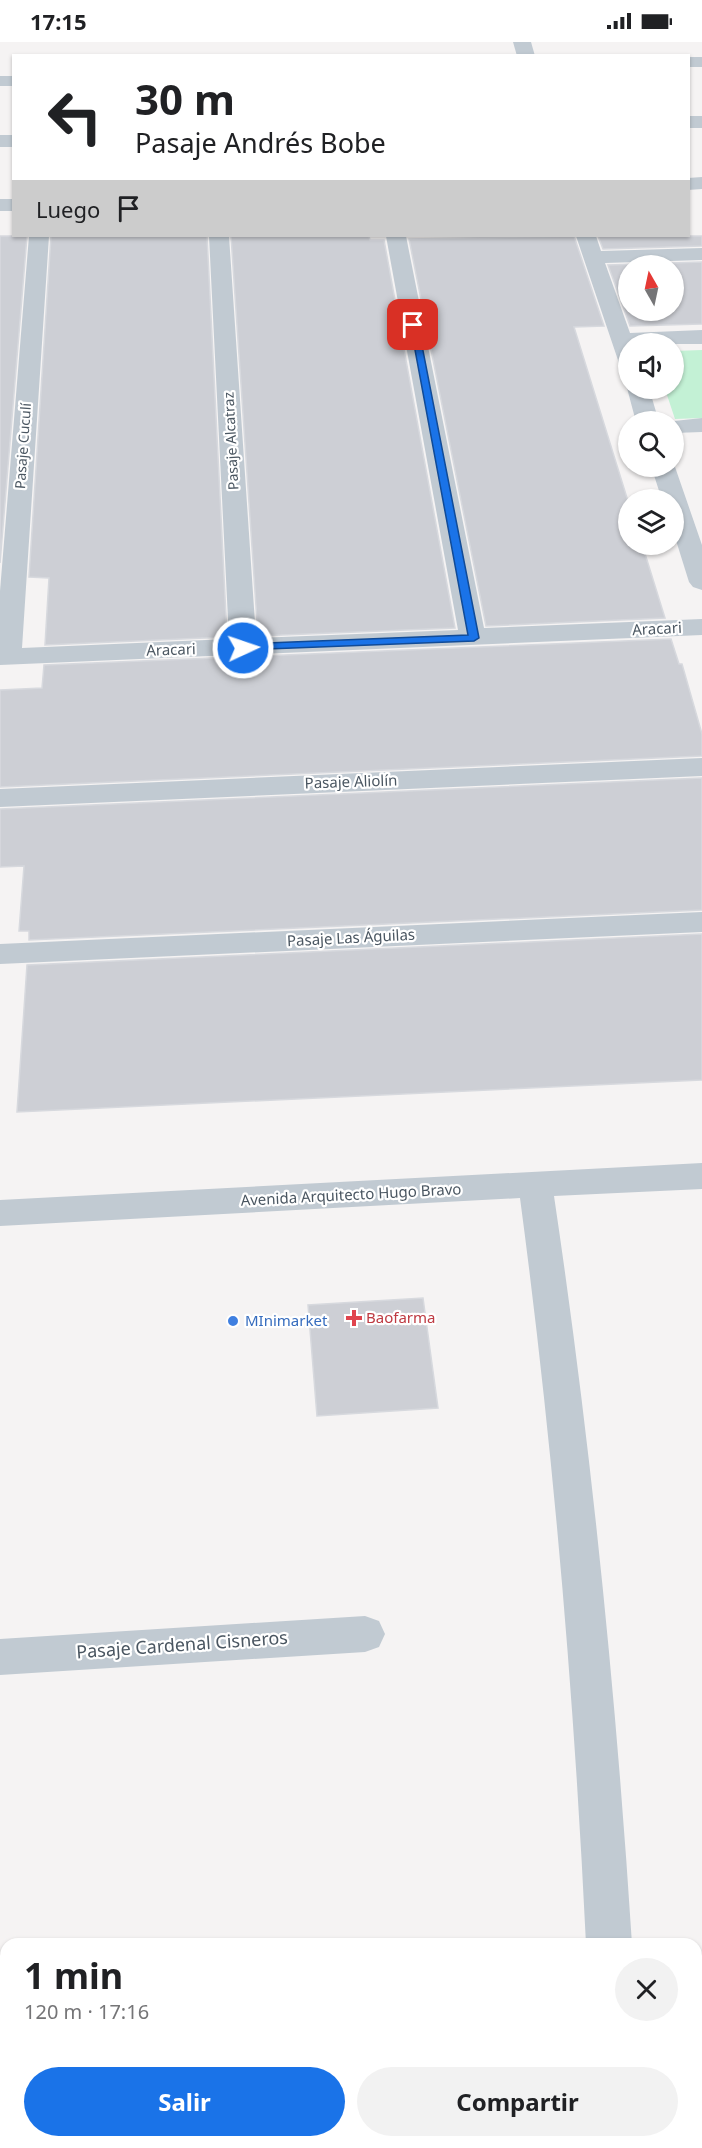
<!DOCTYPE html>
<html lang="es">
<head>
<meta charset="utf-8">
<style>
  body { margin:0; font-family:"Noto Sans",sans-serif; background:#f2f2f2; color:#202124; height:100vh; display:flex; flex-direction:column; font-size:22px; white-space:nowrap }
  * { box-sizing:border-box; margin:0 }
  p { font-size:20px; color:#757577 }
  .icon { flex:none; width:33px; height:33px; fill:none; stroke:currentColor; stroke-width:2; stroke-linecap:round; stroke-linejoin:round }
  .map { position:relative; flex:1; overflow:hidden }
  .details { position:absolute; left:0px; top:1896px; width:702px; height:210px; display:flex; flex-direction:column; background:#fff; border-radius:18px 18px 0 0; box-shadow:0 2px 4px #0004 }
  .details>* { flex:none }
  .banner { position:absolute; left:12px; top:12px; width:678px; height:183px; border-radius:0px; box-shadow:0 2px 4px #0004; background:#fff; color:#202124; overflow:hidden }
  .needle { width:39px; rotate:351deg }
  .controls { position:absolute; left:618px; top:213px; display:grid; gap:12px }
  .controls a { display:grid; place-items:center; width:66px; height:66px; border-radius:50%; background:#fff; box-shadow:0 2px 4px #0004; font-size:30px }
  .pin { position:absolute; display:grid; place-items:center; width:51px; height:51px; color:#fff; margin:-26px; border-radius:12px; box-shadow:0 3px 9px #0006 }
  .me { position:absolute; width:66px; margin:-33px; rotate:87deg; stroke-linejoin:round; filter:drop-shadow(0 0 4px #0008) }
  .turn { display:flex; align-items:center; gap:21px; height:126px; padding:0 24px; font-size:27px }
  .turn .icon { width:78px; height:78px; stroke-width:2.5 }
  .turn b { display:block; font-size:42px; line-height:51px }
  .then { display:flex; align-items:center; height:57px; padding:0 24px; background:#0003; gap:12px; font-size:22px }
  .round { display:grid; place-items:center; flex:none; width:63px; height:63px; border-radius:32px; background:#f2f2f2 }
  .overview { display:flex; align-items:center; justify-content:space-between; height:102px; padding:0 24px }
  h1 { font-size:36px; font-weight:700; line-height:45px }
  .action { display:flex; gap:12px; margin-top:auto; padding:12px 24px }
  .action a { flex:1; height:69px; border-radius:36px; background:#1a73e8; color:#fff; font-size:24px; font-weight:700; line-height:69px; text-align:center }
  .action a+a { background:#f2f2f2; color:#202124 }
  .status { display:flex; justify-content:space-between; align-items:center; height:42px; padding:0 30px; background:#fff; direction:ltr }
  .status svg { height:16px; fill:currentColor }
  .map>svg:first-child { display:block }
</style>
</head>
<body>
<div class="status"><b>17:15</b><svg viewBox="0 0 49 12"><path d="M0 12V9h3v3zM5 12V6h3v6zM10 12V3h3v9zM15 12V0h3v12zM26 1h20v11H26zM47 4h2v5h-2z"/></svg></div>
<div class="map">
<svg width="702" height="2106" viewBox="0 0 702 2106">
  <rect width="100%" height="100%" fill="#f5f3f3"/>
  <!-- green -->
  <polygon fill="#c3f1d5" points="702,308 702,376 675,377 665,347 674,346 674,309"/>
  <!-- building -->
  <g fill="#cdcfd5" stroke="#d7d9de" stroke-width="1.5" fill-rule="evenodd">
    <polygon points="0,194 27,194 0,521"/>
    <polygon points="51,194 207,194 227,595 45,603 49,536 29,535"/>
    <polygon points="231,194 369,194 370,198 384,198 455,586 258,594"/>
    <polygon points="574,194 604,284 574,285 628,459 628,502 642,502 665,576 486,584 409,197"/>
    <polygon points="598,194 702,194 702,204 603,207"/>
    <path d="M702,220V282L630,284L608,223ZM628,224H674V268H628Z"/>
    <polygon points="671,597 679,622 682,622 702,692 702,714 0,745 0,648 42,646 44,623"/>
    <polygon points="702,736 702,868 29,898 29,889 19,889 24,824 0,825 0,767"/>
    <polygon points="702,892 702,1038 17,1070 27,923"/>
    <polygon points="423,1256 438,1366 317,1374 308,1263"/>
  </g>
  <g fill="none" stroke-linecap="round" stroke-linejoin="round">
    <!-- minor -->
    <g fill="#c1cad2" fill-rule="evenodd">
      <polygon points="513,0 531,0 535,14 517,14"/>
      <rect x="688" y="15" width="14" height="10"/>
      <rect x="0" y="34" width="14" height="10"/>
      <rect x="688" y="74" width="14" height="12"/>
      <rect x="0" y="93" width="14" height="12"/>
      <polygon points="702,135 702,147 688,148 688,136"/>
      <rect x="0" y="157" width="14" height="12"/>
      <polygon points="29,194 49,194 22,606 229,597 209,194 229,194 256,596 458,588 386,194 406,194 484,586 702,577 702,593 0,623 0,549"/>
      <polygon points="576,194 596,194 601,209 702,206 702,218 605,221 630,291 702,288 702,302 628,302 628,326 620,324"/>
      <polygon points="628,343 628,346 649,346 659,380 636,380 627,346"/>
      <polygon points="702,376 702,390 674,391 674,380 665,380"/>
      <polygon points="674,422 702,503 702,548 693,545 689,540 674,492 674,458 662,458 651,424 674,424"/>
      <polygon points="702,716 702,734 0,765 0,747"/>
      <polygon points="702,870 702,890 0,922 0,902"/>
      <path d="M702,1121V1147L554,1154C591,1403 616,1652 632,1902H586C574,1652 553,1404 520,1156L0,1184V1158Z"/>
      <polygon points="365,1574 379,1579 385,1592 379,1605 365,1610 0,1633 0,1597"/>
      <polygon points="6,2032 6,2080 0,2081 0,2033"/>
      <rect x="595" y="2100" width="48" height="6"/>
    </g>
  </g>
  <!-- route -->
  <polygon fill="#1a73e8" stroke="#114b97" stroke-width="1.5" points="410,281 418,283 479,596 474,599 239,608 239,603 243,602 468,593"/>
  <!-- markers -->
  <path fill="#e0444e" stroke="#fff" stroke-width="2" d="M351 1267h6v6h6v6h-6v6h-6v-6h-6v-6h6z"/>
  <circle fill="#3f7fe0" stroke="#fff" stroke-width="2" cx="233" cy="1279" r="6"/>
  <g text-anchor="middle" stroke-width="4.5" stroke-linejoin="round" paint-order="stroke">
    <!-- far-street labels -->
    <g font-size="14" fill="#4a5661" stroke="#fff">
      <text transform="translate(231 399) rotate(-93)" y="5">Pasaje Alcatraz</text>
      <text transform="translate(23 404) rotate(-86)" y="5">Pasaje Cuculí</text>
    </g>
    <!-- street labels -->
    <g font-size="15" fill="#4a5661" stroke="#fff">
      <text transform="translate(657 587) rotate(-3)" y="5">Aracari</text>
      <text transform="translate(171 608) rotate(-2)" y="5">Aracari</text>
      <text transform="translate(351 740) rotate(-2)" y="5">Pasaje Aliolín</text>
      <text transform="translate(351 896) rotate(-3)" y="5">Pasaje Las Águilas</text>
      <text transform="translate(351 1153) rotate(-3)" y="5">Avenida Arquitecto Hugo Bravo</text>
    </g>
    <!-- health labels -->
    <g font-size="15" fill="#be3a42" stroke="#fff" text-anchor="start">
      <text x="366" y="1281">Baofarma</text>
    </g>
    <!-- shop labels -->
    <g font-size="15" fill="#366cbe" stroke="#fff" text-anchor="start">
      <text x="245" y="1284">MInimarket</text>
    </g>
    <!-- near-street labels -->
    <g font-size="18" fill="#4a5661" stroke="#fff">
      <text transform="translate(182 1603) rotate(-4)" y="6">Pasaje Cardenal Cisneros</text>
    </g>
  </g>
</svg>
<div class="controls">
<a><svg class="needle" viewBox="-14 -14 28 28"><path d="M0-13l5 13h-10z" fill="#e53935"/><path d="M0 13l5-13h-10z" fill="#757577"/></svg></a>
<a><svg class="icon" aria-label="sound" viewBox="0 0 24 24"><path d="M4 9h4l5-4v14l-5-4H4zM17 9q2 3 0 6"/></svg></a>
<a><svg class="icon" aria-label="search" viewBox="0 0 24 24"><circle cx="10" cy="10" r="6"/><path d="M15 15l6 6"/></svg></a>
<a><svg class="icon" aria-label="layers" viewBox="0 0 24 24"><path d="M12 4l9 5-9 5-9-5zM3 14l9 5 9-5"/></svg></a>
</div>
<div class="pin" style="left:413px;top:283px;background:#d93025"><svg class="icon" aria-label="arrive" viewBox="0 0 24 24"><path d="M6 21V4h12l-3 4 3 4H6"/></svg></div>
<svg class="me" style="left:243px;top:606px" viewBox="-20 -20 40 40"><circle r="17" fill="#1a73e8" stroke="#fff" stroke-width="3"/><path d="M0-11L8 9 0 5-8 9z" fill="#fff"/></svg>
<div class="banner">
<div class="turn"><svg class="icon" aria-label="left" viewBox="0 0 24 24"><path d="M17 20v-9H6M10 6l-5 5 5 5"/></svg><div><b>30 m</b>Pasaje Andrés Bobe</div></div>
<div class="then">Luego<svg class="icon" aria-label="arrive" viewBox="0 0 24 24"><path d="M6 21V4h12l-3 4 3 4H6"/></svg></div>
</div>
<section class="details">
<div class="overview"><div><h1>1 min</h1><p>120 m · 17:16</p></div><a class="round"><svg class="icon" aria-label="close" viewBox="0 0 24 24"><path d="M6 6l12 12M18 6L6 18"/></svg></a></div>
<div class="action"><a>Salir</a><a>Compartir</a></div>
</section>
</div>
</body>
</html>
